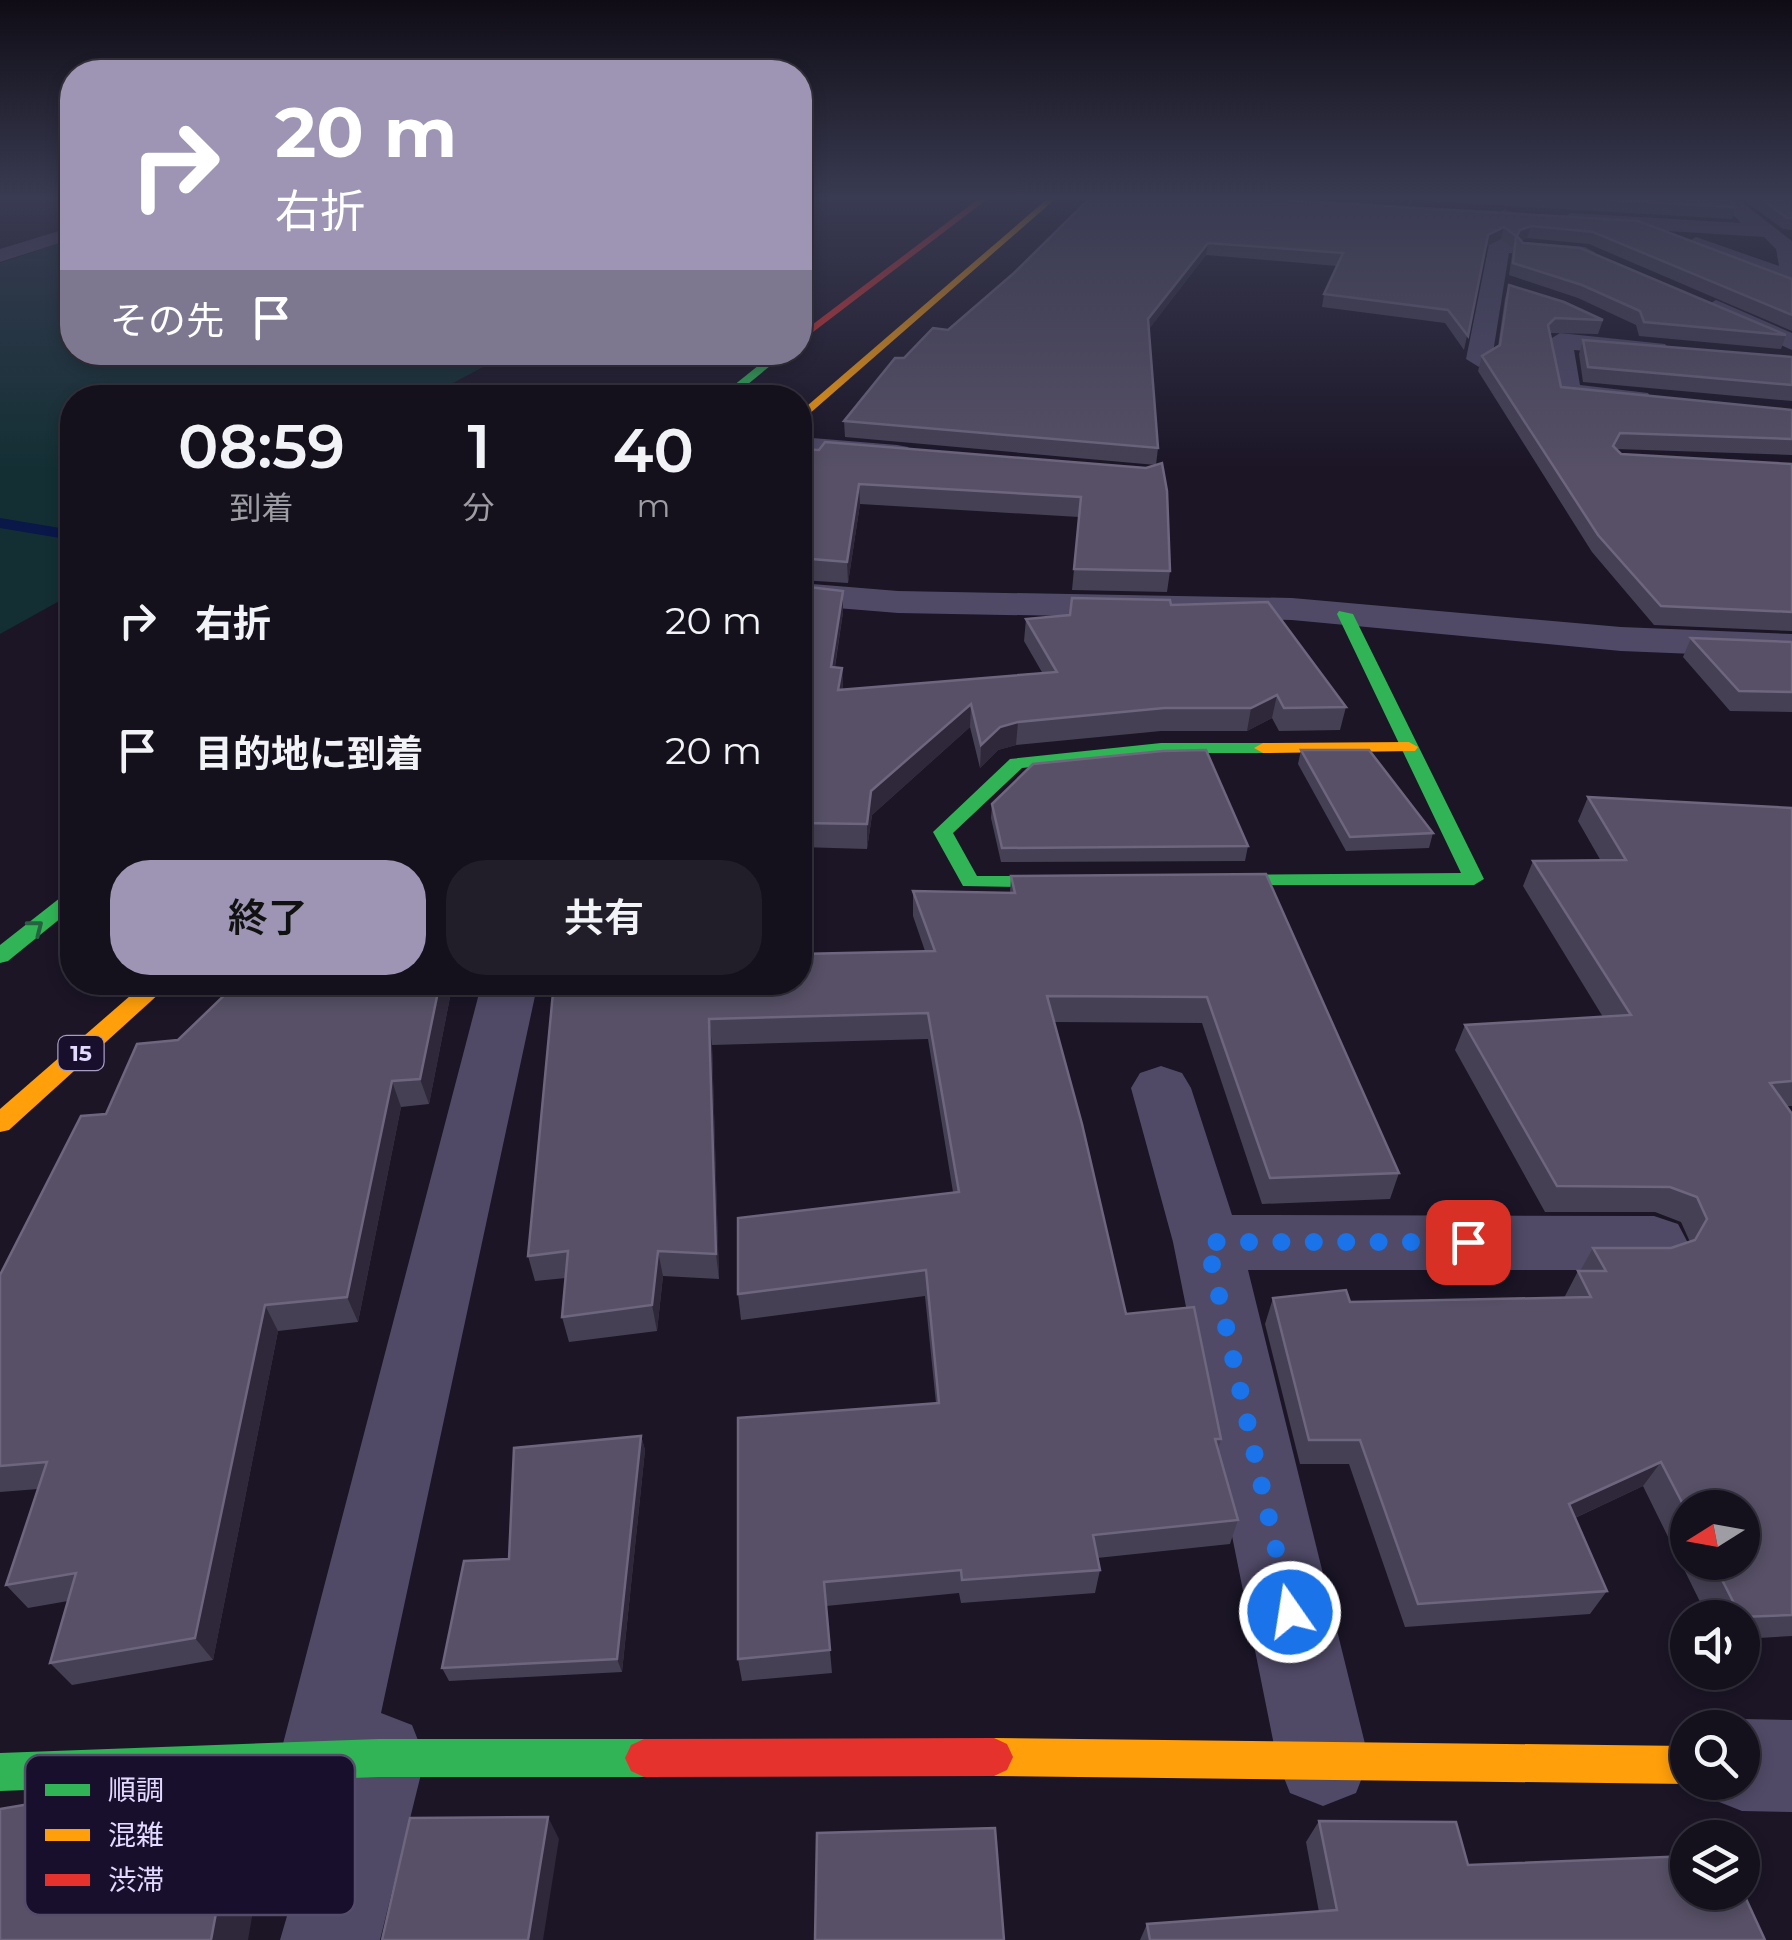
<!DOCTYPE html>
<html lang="ja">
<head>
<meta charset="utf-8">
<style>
  body { margin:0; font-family:Montserrat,"Noto Sans JP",sans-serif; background:#211e29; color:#f1f3f6; height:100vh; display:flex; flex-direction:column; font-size:38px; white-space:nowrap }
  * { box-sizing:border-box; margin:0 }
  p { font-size:32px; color:#9d9da3 }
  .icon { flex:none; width:55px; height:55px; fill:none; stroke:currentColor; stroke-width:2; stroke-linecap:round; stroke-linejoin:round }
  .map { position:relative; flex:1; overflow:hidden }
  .details { position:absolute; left:60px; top:385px; width:752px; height:610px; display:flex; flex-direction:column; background:#14101c; border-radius:40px; box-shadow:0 5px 15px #0003,0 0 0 2px #33303b }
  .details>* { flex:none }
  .guide { position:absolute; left:60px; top:60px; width:752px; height:305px; border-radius:40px; box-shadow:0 5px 15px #0003,0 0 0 2px #33303b; background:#9d95b3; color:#fff; overflow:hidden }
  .needle { width:65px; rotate:259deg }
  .buttons { position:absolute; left:1670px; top:1490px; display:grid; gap:20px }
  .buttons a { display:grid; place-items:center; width:90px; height:90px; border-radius:50%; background:#14101c; box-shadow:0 5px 15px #0003,0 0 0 2px #33303b; font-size:50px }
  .pin { position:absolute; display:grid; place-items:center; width:85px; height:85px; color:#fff; margin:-42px; border-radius:20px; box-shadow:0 5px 15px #0006 }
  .me { position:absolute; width:110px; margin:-55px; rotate:347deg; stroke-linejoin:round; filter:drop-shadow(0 0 8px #0008) }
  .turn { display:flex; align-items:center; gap:35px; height:210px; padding:0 50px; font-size:45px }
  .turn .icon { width:130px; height:130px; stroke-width:2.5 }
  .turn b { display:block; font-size:70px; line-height:85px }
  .then { display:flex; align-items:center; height:95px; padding:0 50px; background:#0003; gap:20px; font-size:38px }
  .eta { display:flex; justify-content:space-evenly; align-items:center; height:170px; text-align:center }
  .eta b { font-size:60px; font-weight:600; line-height:70px }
  .primary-button { display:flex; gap:20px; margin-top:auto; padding:20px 50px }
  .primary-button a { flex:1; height:115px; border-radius:40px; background:#9d95b3; color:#111; font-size:40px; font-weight:600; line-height:115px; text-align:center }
  .primary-button a+a { background:#211e29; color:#f1f3f6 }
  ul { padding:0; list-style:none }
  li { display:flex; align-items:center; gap:30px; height:130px; padding:0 50px }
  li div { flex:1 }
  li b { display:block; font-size:38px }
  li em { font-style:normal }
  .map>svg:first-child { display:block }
</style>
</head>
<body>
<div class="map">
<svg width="1792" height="1940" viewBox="0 0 1792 1940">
  <rect width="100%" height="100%" fill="#1b1526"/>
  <!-- green -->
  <polygon fill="#132f34" points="72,239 72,352 509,353 427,397 72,398 72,594 0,634 0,263"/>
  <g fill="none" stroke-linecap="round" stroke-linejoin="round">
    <!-- stream -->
    <polygon fill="#091749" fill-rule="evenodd" points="0,518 72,530 72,540 0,528"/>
    <!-- street -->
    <g fill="#504a67" fill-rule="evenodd">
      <polygon points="1719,200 1739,200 1792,241 1792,285 1686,243 1696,237 1779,266 1776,249 1764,237 1571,225 1561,219 1571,213 1741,223"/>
      <polygon points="1505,209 1515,215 1511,241 1585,247 1596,253 1585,259 1509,253 1492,359 1479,367 1466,359 1495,215"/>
      <polygon points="72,227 72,239 0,262 0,249"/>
      <polygon points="1716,300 1792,333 1792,350 1708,312 1704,307"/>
      <polygon points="1560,333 1665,344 1669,349 1656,357 1574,350 1580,385 1648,393 1652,399 1648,405 1638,407 1557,398 1547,341"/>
      <polygon points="800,437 897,445 908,447 912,454 908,461 897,463 800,455"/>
      <polygon points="800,583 898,591 1292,598 1621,627 1792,634 1792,658 1621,651 1292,620 898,613 800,605"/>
      <polygon points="482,982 538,982 381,1713 412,1725 425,1758 380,1940 280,1940 320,1803 292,1792 279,1759"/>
      <polygon points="1161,1066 1182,1073 1191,1088 1232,1215 1654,1216 1678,1224 1688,1243 1678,1262 1654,1270 1248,1270 1369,1760 1356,1793 1323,1806 1290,1793 1277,1760 1173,1242 1131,1088 1140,1073"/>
      <polygon points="1742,1719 1792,1720 1792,1812 1742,1811 1709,1798 1703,1782 1742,1782 1742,1728 1721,1728"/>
    </g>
    <!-- fast -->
    <g fill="#30b455" fill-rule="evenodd">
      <polygon points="775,352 787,352 731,398 718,398"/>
      <polygon points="1339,611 1353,614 1484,879 1474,885 1186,885 1183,881 1193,875 1461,873 1337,614"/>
      <polygon points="1161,743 1263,743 1272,748 1263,753 1161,753 1022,768 953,833 977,876 1087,876 1097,882 1087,888 963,886 933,832 1010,759"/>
      <polygon points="72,892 72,909 8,961 0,963 0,945 65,894"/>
      <polygon points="379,1739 644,1739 657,1745 663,1758 657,1771 644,1777 379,1777 0,1791 0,1753"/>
    </g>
    <!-- slow -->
    <g fill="#ff9f0a" fill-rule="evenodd">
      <polygon points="1046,200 1054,200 800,422 800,412"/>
      <polygon points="1409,742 1418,747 1415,751 1263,753 1254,748 1263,743"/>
      <polygon points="146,982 172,982 9,1130 0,1132 0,1109"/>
      <polygon points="994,1738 1688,1746 1688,1782 1691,1782 1688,1784 994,1776 981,1770 975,1757 981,1744"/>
    </g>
    <!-- jam -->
    <g fill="#e5322d" fill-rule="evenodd">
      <polygon points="977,200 986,200 800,342 800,334"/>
      <polygon points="994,1738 1007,1744 1013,1757 1007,1770 994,1776 644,1777 631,1771 625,1758 631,1745 644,1739"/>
    </g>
  </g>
  <!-- wall -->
  <g fill="#464054" fill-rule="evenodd">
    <polygon points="1088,200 1638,221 1792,279 1792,331 1589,244 1527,238 1521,241 1523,243 1786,335 1781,349 1639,336 1636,325 1578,298 1509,275 1513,248 1501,239 1486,247 1464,350 1445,323 1322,307 1324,294 1337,266 1206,255 1148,330 1158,448 1156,465 845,437 844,421 904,358 948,330 1014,273"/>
    <polygon points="1412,200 1729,200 1736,207 1732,219"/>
    <polygon points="1744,200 1792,200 1792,230 1783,229"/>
    <polygon points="1509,285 1603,320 1598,334 1550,333 1561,387 1792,410 1792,455 1616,449 1621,454 1792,464 1792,631 1654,625 1592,552 1478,371 1482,356 1498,346 1505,298"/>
    <polygon points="1583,340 1792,357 1792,401 1583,382 1579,354"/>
    <polygon points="800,449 1146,468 1170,571 1167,592 1072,590 1079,517 860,504 848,583 800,580"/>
    <polygon points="800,586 843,612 835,667 842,668 843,690 1043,674 1024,641 1026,619 1171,605 1346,707 1340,730 1279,731 1272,718 1247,731 1161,731 1016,745 998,750 980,768 970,727 872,815 867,849 800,847"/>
    <polygon points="1691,638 1792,642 1792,712 1730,711 1683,657"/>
    <polygon points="1301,750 1433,833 1429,848 1346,851 1298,764"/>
    <path d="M1588,797L1792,808V1106H1786L1792,1114V1636L1742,1639V1618H1708L1643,1486L1575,1518L1607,1591L1590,1614L1405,1627L1349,1464H1300L1265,1324L1273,1298L1350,1302L1564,1298L1578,1271H1580L1593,1248H1671L1690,1242L1681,1222L1655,1212H1545L1455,1050L1465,1025L1603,1017L1523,886L1533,861H1601L1578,821ZM1688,1508L1742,1562H1688Z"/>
    <polygon points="992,804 1248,846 1245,861 1001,862 991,818"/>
    <polygon points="1266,874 1399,1173 1390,1199 1262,1204 1202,1023 1054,1022 1126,1314 1221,1439 1218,1450 1238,1520 1230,1544 1097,1558 1100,1570 1095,1593 961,1603 959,1593 826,1606 832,1673 742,1681 738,1659 936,1403 925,1296 741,1320 738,1294 953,1192 928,1039 712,1045 719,1279 663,1276 657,1331 569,1342 562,1317 566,1278 535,1281 528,1256 554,982 925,951 913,916 913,891 1010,893 1011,876"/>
    <polygon points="453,982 429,1104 401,1107 358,1322 278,1331 213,1660 72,1685 50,1663 68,1601 28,1608 6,1585 38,1489 0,1492 0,1275 106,1114 178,1040"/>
    <polygon points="641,1436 645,1450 622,1672 449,1681 442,1668"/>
    <polygon points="1319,1821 1468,1865 1765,1940 1140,1940 1147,1924 1319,1912 1306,1842"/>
  </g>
  <!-- shaded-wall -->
  <g fill="#2e283a">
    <polygon points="1531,226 1527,238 1517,242 1517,236 1520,230"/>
    <polygon points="1504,227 1501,239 1485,247 1488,235"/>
    <polygon points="1208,243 1206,255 1146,333 1148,319"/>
    <polygon points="859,484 860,504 848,583 847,562"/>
    <polygon points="843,591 843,612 831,690 831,667"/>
    <polygon points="842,668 843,690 838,690"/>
    <polygon points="1277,695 1272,718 1247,731 1251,708"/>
    <polygon points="971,704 970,727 872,815 867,849 867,824 871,791"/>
    <polygon points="1018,722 1016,745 998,750 980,768 981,745 1000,727"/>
    <polygon points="440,982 453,982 429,1104 420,1079"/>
    <polygon points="709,1019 712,1045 719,1279 716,1254"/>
    <polygon points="392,1081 401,1107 358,1322 347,1297"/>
    <polygon points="658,1251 663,1276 657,1331 652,1305"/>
    <polygon points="265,1305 278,1331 213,1660 195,1638"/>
    <polygon points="641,1436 645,1450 622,1672 617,1659"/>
    <polygon points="1661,1462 1643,1486 1553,1528 1569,1504"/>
    <polygon points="241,1779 270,1812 248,1940 211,1940"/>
    <polygon points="548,1817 559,1839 543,1940 528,1940"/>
  </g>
  <!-- building -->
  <g fill="#575066" stroke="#6d667e" stroke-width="2.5">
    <polygon points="1088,200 1283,200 1638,221 1792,279 1792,315 1593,232 1531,226 1520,230 1517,236 1523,243 1580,248 1786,335 1644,322 1640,311 1582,285 1513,263 1516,236 1504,227 1488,235 1468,336 1448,310 1324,294 1343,253 1208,243 1148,319 1158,448 844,421 895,358 904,358 933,328 948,330 1014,273"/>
    <polygon points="1606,200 1729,200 1736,207"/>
    <polygon points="1763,200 1792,200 1792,218 1787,218"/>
    <polygon points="1509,285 1564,302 1603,320 1555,318 1548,325 1561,387 1792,410 1792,439 1620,433 1613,446 1621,454 1792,464 1792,612 1661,606 1598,535 1482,356 1500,345"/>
    <polygon points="1583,340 1792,357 1792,385 1588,367"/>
    <polygon points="825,442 1146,468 1162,463 1167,491 1170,571 1074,569 1081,497 859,484 847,562 800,558 800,449 819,450"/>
    <polygon points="800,586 843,591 831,667 842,668 838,690 1057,672 1026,619 1070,615 1072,598 1170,600 1171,605 1268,602 1346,707 1284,708 1277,695 1251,708 1164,708 1018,722 1000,727 981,745 971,704 871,791 867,824 800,823"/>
    <polygon points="1691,638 1792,642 1792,692 1739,691"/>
    <polygon points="1206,750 1248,846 1002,848 992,804 1033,764 1163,751"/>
    <polygon points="1301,750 1369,750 1433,833 1350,837"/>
    <polygon points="1588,797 1792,808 1792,1081 1770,1083 1792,1114 1792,1615 1741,1617 1713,1562 1742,1562 1742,1508 1688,1508 1688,1514 1661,1462 1569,1504 1607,1591 1418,1604 1360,1440 1309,1440 1273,1298 1346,1290 1350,1302 1591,1297 1578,1271 1606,1271 1593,1248 1671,1248 1695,1240 1707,1219 1697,1197 1670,1187 1557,1186 1465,1025 1631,1015 1533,861 1626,860"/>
    <polygon points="1266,874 1399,1173 1270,1178 1207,997 1047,996 1082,1124 1126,1314 1194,1307 1221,1439 1215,1439 1238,1520 1093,1535 1100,1570 962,1580 961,1570 824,1582 830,1650 738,1659 738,1418 939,1403 926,1270 738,1294 738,1218 959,1192 928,1013 709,1019 716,1254 658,1251 652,1305 562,1317 568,1251 528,1256 554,982 800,982 800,954 935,951 913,891 1015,893 1011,876"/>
    <polygon points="238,982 440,982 420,1079 392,1081 347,1297 265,1305 195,1638 50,1663 76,1573 6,1585 47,1462 0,1466 0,1275 81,1116 106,1114 137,1044 178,1040"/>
    <polygon points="641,1436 617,1659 442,1668 464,1561 509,1559 514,1448"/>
    <polygon points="241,1779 211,1940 0,1940 0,1809 159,1782"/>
    <polygon points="548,1817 528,1940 382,1940 410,1818"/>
    <polygon points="1319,1821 1456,1822 1468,1865 1688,1856 1688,1892 1742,1892 1742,1890 1765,1940 1150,1940 1147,1924 1337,1910"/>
    <polygon points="995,1828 1004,1940 815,1940 817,1833"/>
  </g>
  <!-- one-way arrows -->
  <defs><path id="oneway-chevron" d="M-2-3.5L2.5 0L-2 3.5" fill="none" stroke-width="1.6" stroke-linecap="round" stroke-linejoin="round" transform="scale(2.5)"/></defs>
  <use stroke="#246240" href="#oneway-chevron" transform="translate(36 927) rotate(-38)"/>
  <!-- sky -->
  <linearGradient id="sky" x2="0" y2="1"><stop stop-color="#0f0c15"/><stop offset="0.42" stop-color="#393b52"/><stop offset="1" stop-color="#393b52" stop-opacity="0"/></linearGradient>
  <rect width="1792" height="471" fill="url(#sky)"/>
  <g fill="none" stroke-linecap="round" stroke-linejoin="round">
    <!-- route -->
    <polyline stroke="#1a73e8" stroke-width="18" stroke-dasharray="0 32.4" points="1290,1612 1207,1242 1468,1242"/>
  </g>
  <g text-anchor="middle" stroke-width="9" stroke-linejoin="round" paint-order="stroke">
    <!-- shield labels -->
    <rect fill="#180f2c" stroke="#a69dc0" stroke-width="2.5" x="58.5" y="1036" width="45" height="34" rx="8"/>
    <g font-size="22" font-weight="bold" fill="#e3daff">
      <text x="81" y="1061">15</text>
    </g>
  </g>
  <!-- legend -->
  <rect x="25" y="1755" width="330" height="160" rx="15" fill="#180f2c" stroke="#554c6b" stroke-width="2.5"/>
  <rect x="45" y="1784" width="45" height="12" fill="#30b455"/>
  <rect x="45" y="1829" width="45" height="12" fill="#ff9f0a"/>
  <rect x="45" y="1874" width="45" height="12" fill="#e5322d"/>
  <g font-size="28" fill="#e3daff">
    <text x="108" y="1800">順調</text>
    <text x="108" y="1845">混雑</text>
    <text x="108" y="1890">渋滞</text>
  </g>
</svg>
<div class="buttons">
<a><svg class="needle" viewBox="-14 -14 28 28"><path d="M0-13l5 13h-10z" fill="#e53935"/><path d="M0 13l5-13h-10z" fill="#9d9da3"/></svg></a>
<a><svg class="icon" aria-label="sound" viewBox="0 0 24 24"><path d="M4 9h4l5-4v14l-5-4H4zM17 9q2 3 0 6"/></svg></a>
<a><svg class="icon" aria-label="search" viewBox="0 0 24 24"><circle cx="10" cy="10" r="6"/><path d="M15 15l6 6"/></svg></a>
<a><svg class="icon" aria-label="layers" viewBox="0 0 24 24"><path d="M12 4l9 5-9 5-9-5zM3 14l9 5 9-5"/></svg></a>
</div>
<div class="pin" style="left:1468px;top:1242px;background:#d93025"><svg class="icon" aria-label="arrive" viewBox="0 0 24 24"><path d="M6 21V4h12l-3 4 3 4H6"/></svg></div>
<svg class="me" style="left:1290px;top:1612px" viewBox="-20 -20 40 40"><circle r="17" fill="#1a73e8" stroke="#fff" stroke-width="3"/><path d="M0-11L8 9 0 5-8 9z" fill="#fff"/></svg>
<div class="guide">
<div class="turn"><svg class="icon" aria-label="right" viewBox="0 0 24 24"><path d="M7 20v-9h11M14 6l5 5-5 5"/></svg><div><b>20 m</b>右折</div></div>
<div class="then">その先<svg class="icon" aria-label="arrive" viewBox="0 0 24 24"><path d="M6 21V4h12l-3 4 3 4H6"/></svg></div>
</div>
<section class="details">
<div class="eta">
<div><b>08:59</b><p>到着</p></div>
<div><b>1</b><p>分</p></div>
<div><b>40</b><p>m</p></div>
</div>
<ul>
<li><svg class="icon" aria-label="right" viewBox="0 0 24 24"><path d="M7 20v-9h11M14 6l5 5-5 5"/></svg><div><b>右折</b></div><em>20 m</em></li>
<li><svg class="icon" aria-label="arrive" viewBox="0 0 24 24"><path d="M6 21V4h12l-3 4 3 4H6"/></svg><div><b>目的地に到着</b></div><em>20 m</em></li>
</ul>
<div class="primary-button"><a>終了</a><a>共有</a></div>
</section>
</div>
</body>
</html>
